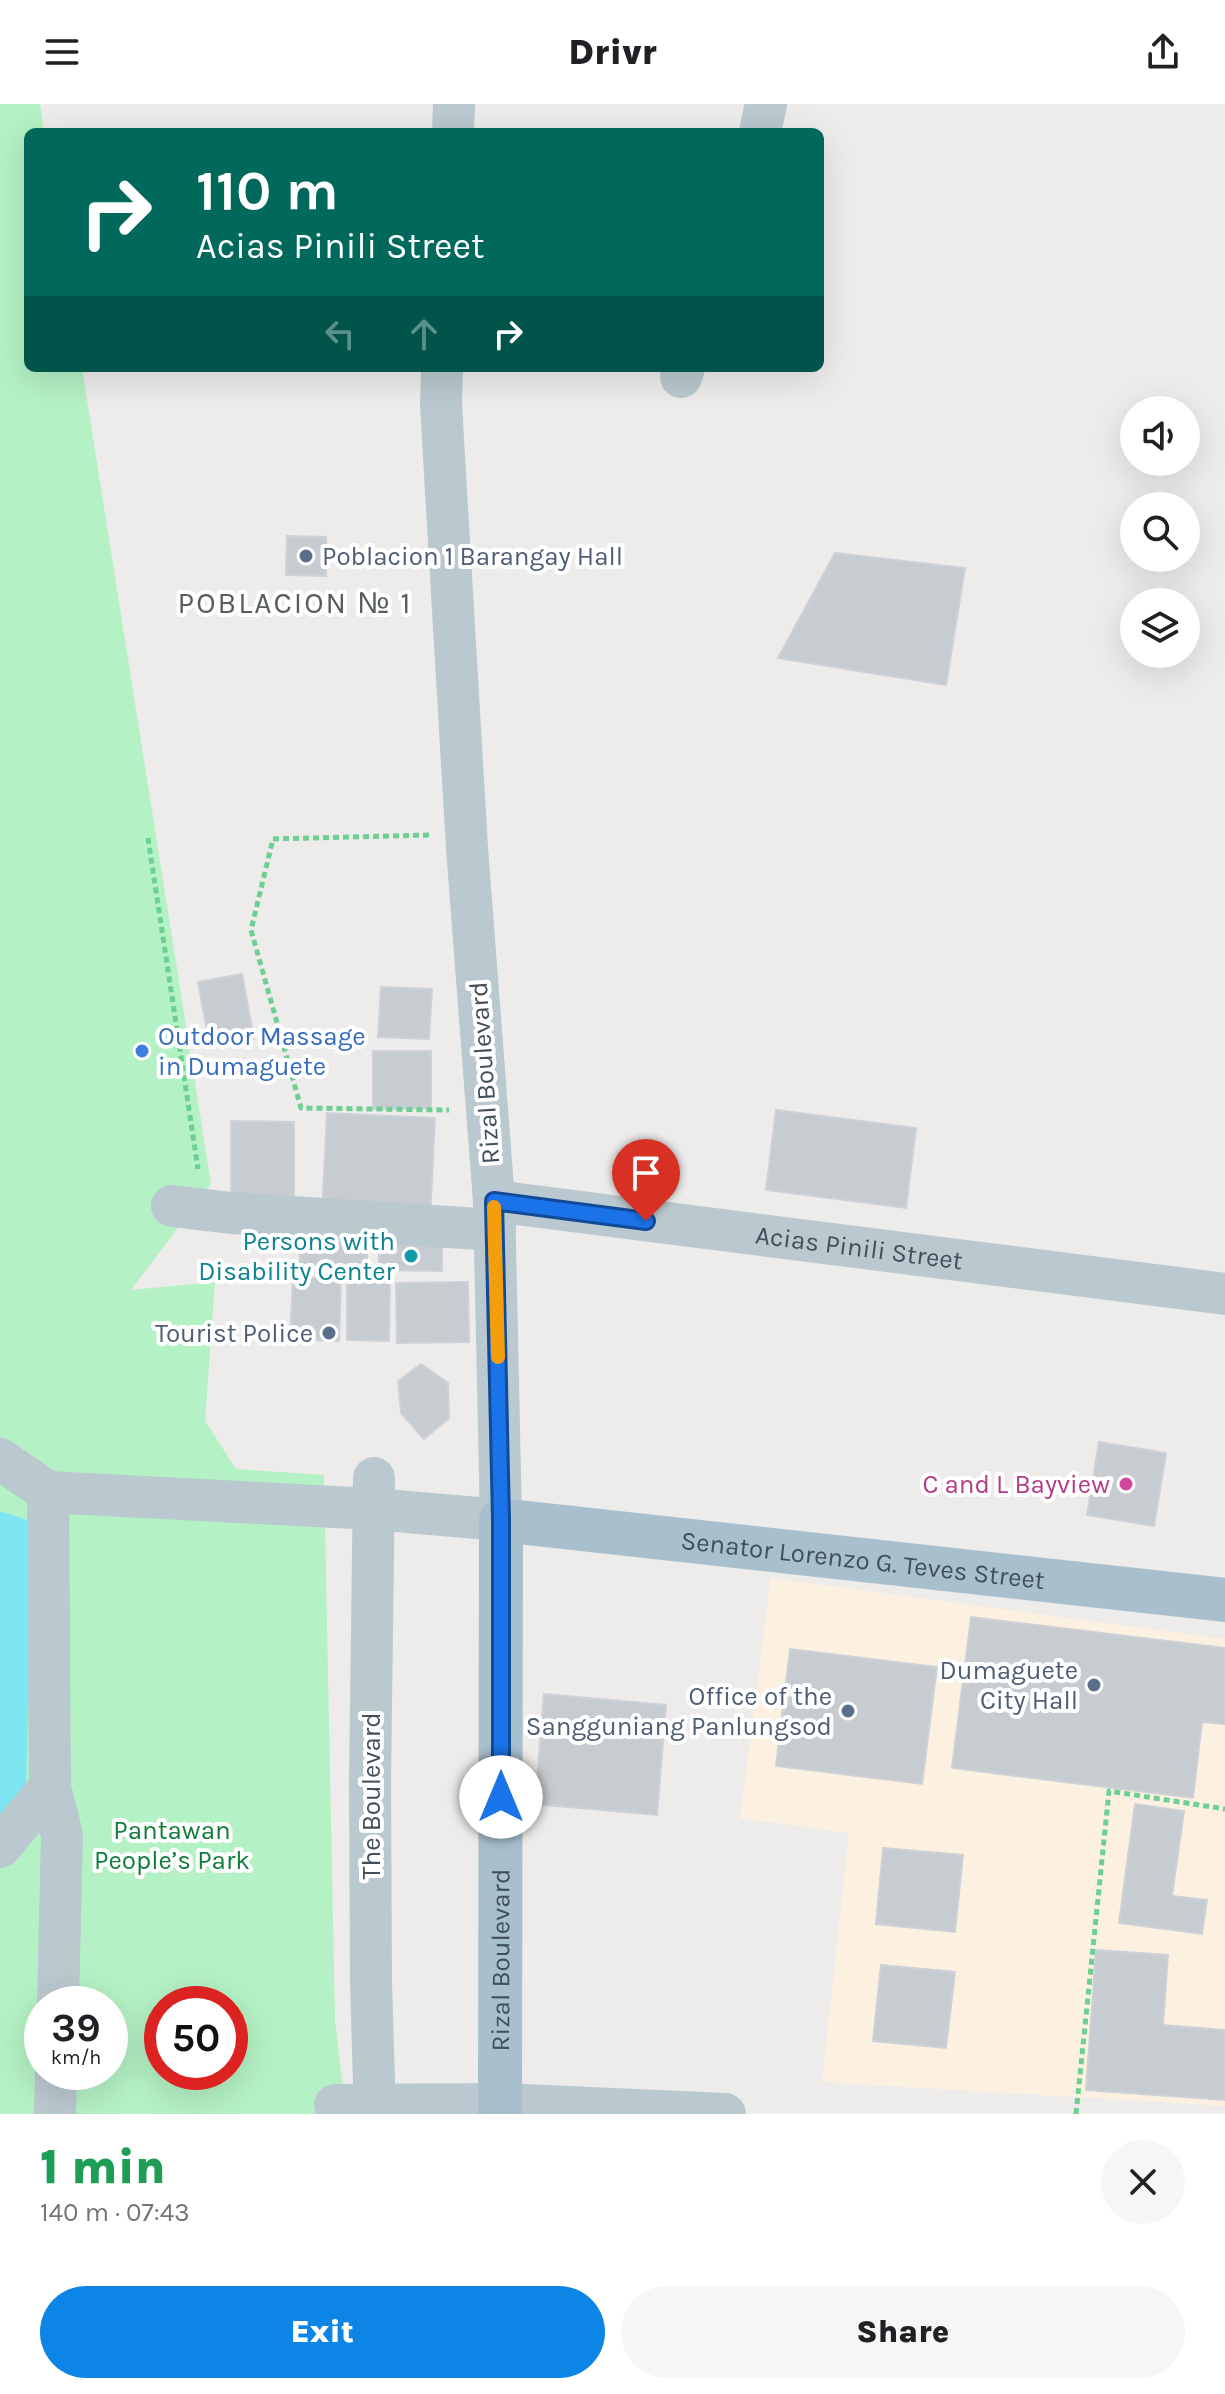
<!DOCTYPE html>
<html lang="en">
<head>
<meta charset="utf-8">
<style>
  body { margin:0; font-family:Karla,sans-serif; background:#f6f6f6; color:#202124; height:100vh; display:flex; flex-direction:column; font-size:30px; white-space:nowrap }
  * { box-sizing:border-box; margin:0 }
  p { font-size:26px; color:#757577 }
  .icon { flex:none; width:44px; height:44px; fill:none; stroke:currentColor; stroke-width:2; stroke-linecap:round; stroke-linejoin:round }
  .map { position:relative; height:2010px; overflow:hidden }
  .details { display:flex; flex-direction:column; background:#fff; flex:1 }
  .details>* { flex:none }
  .hud { position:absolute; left:24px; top:24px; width:800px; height:244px; border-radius:12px; box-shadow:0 8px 32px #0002; background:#00695c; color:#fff; overflow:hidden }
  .fabs { position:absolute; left:1120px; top:292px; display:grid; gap:16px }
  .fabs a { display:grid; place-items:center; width:80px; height:80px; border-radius:50%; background:#fff; box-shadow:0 8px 32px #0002; font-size:40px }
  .speed { position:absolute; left:24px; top:1882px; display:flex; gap:16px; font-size:40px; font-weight:700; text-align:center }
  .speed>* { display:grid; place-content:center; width:104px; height:104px; border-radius:50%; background:#fff; box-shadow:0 8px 32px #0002; line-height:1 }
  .speed small { font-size:20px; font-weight:400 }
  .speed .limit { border:12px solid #d22; background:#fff; color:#111 }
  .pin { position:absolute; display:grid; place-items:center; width:68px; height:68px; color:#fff; margin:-82px -34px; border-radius:50% 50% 50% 0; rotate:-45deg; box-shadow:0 0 8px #0007 }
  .pin .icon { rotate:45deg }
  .me { position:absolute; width:88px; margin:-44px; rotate:0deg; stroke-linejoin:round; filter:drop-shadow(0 0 6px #0008) }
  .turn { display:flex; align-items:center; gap:28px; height:168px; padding:0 40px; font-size:36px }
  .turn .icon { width:104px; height:104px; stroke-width:2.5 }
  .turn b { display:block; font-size:56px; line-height:68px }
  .lanes { display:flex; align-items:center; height:76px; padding:0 40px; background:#0003; justify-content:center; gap:40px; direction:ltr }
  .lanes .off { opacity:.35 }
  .round { display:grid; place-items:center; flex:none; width:84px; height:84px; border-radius:42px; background:#f6f6f6 }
  .overview { display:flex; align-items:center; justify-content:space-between; height:136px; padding:0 40px }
  h1 { font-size:48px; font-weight:800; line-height:60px; color:#1e9e55 }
  .primary-button { display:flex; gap:16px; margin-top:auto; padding:16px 40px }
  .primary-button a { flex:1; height:92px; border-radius:48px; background:#0d85e6; color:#fff; font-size:32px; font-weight:800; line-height:92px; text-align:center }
  .primary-button a+a { background:#f6f6f6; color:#202124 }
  header { display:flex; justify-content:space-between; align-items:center; height:104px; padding:0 40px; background:#fff; font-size:36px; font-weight:800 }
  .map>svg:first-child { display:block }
</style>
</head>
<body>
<header><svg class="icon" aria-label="menu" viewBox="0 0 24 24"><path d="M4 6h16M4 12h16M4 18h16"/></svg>Drivr<svg class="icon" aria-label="share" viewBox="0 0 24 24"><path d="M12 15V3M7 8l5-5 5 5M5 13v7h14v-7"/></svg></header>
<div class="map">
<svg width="1225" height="2010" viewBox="0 0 1225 2010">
  <rect width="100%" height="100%" fill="#eeebeb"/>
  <!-- commercial -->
  <polygon fill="#fcf1e0" points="771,1474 1225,1535 1225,2002 822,1978 849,1729 740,1714"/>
  <!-- green -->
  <path fill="#b4f1c4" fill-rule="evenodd" d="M0,0H40L44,28H28V264H82L211,1080L131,1186L215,1178L205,1317L236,1365L324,1371L335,1916L346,2010H0V1714L34,1418L0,1407ZM42,1900H110V1968H42ZM162,1900H230V1968H162Z"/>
  <!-- water -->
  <polygon fill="#7ee6f1" points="0,1407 34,1418 26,1680 0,1714"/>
  <!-- building -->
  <g fill="#c7ccd1" stroke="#ced2d8" stroke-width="2">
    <polygon points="287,432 326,433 326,472 286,471"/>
    <polygon points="835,449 965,464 946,581 778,554"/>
    <polygon points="242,870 254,935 210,943 198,878"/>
    <polygon points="381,883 432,885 429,935 378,933"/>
    <polygon points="373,947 431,947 431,1004 373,1005"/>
    <polygon points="776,1006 916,1024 906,1104 766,1086"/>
    <polygon points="327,1009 435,1014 430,1115 322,1111"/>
    <polygon points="231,1017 294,1018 294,1103 231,1102"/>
    <polygon points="367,1129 367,1164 300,1164 299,1130"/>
    <polygon points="379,1136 442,1137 442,1167 379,1166"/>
    <polygon points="293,1173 341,1175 339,1237 290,1235"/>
    <polygon points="347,1174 390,1174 389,1237 347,1236"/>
    <polygon points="468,1178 469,1238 397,1239 396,1179"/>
    <polygon points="421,1260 448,1279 449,1314 424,1335 401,1309 398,1277"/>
    <polygon points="1099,1338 1166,1349 1154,1422 1087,1411"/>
    <polygon points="971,1513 1225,1544 1225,1620 1202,1618 1193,1694 952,1664"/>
    <polygon points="790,1545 937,1563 922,1680 776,1662"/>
    <polygon points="544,1590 666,1601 657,1711 535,1700"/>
    <polygon points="1135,1700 1184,1707 1172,1792 1207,1796 1202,1830 1119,1819"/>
    <polygon points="883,1744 963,1751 955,1828 876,1820"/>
    <polygon points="1096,1846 1168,1851 1163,1921 1225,1926 1225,1996 1086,1986"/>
    <polygon points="881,1861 955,1868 946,1944 873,1937"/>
  </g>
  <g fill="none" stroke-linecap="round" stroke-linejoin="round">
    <!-- path -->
    <g stroke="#6bd092" stroke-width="5" stroke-dasharray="6 4" stroke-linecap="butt">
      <polyline points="429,731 273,735 251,826 301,1004 449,1006"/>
      <polyline points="148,734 198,1065"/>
      <polyline points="1076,2010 1109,1687 1225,1705"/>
    </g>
    <!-- minor -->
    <g stroke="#bac8cf" stroke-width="42">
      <polyline points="453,28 454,0"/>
      <polyline points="760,28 766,0"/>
      <polyline points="681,273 684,264"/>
      <path id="s1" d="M494,1097L1225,1190"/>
      <polyline points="172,1102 231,1109 495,1126"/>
      <polyline points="0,1355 48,1388"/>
      <polyline points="374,1374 370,1678 371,1879 375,2010"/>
      <polyline points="50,1683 62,1731 58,1900"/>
      <polyline points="0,1743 50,1683 48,1388 373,1405 501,1416 494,1097 467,744 441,301 442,264"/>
      <polyline points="335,2001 500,2000 725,2010"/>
      <polyline points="55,2010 56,1968"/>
    </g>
    <!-- major -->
    <path stroke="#a8bfcd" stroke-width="44" id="s2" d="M500,2010L501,1416L1225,1496"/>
  </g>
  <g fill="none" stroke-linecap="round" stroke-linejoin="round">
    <defs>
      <polyline id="route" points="501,1693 501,1416 494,1097 646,1117"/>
    </defs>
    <!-- route casing -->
    <use href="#route" stroke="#114b97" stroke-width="20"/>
    <!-- route -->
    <use href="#route" stroke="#1a73e8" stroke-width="14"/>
    <!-- slow -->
    <polyline stroke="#f59e0b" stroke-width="14" points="494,1103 498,1253"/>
  </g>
  <!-- markers -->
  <g fill="#5c6f8a" stroke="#fff" stroke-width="3">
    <circle cx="306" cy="452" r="8"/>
    <circle cx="329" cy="1229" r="8"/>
    <circle cx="1094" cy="1581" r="8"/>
    <circle cx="848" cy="1607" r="8"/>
  </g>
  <circle fill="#3f7fe0" stroke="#fff" stroke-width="3" cx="142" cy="947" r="8"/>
  <circle fill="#0f9aa8" stroke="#fff" stroke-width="3" cx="411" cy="1152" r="8"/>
  <circle fill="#d1479c" stroke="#fff" stroke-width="3" cx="1126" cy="1380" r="8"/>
  <g text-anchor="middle" stroke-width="8" stroke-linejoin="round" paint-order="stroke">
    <!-- service labels -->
    <g font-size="26" fill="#4e5e75" stroke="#fff" text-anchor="end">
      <text x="322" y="461" text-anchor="start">Poblacion 1 Barangay Hall</text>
      <text x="313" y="1238">Tourist Police</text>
      <text x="1078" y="1575">Dumaguete<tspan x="1078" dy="30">City Hall</tspan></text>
      <text x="832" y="1601">Office of the<tspan x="832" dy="30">Sangguniang Panlungsod</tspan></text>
    </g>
    <!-- shop labels -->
    <g font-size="26" fill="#366cbe" stroke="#fff" text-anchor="start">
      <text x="158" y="941">Outdoor Massage<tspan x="158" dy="30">in Dumaguete</tspan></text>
    </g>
    <!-- street labels -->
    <g font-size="26" fill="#425159" stroke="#fff">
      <text transform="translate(484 969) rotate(-94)" y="9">Rizal Boulevard</text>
      <text dy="9" stroke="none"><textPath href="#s1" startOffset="368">Acias Pinili Street</textPath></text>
      <text dy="9" stroke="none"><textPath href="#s2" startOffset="958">Senator Lorenzo G. Teves Street</textPath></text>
      <text transform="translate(371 1692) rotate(-90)" y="9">The Boulevard</text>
      <text dy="9" stroke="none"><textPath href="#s2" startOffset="154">Rizal Boulevard</textPath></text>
    </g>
    <!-- culture labels -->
    <g font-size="26" fill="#0d838f" stroke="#fff" text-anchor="end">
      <text x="395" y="1146">Persons with<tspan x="395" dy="30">Disability Center</tspan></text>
    </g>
    <!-- hotel labels -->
    <g font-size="26" fill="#b23c85" stroke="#fff" text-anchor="end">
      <text x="1110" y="1389">C and L Bayview</text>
    </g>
    <!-- park labels -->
    <g font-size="26" fill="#107e3a" stroke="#fff">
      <text x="172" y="1735">Pantawan<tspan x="172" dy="30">People’s Park</tspan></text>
    </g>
    <!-- quarter labels -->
    <g font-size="30" letter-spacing="2" fill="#575d60" stroke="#fff">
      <text x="295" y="509">POBLACION № 1</text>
    </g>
  </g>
</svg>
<div class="fabs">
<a><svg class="icon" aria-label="sound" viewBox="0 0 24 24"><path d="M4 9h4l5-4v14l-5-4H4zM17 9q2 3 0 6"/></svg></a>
<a><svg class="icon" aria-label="search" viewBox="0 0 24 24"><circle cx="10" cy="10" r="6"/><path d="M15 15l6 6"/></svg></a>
<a><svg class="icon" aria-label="layers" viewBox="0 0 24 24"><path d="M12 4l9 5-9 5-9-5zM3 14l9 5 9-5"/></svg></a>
</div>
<div class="speed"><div>39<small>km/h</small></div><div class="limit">50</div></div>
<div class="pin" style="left:646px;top:1117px;background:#d93025"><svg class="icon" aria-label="arrive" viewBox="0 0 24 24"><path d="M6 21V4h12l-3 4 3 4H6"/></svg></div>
<svg class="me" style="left:501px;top:1693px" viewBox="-20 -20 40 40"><circle r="19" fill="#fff"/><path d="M0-13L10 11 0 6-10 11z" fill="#1a73e8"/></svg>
<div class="hud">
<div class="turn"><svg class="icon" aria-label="right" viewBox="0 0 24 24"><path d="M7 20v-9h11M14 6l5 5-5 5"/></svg><div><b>110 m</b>Acias Pinili Street</div></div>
<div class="lanes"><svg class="icon off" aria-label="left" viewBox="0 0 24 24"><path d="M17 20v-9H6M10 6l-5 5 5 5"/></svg><svg class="icon off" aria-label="ahead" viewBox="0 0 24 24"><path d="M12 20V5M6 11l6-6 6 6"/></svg><svg class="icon" aria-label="right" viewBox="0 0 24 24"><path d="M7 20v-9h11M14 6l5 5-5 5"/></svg></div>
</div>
</div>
<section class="details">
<div class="overview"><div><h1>1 min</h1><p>140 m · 07:43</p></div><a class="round"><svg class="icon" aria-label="close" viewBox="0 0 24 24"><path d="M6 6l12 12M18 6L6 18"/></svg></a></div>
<div class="primary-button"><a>Exit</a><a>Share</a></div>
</section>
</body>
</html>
